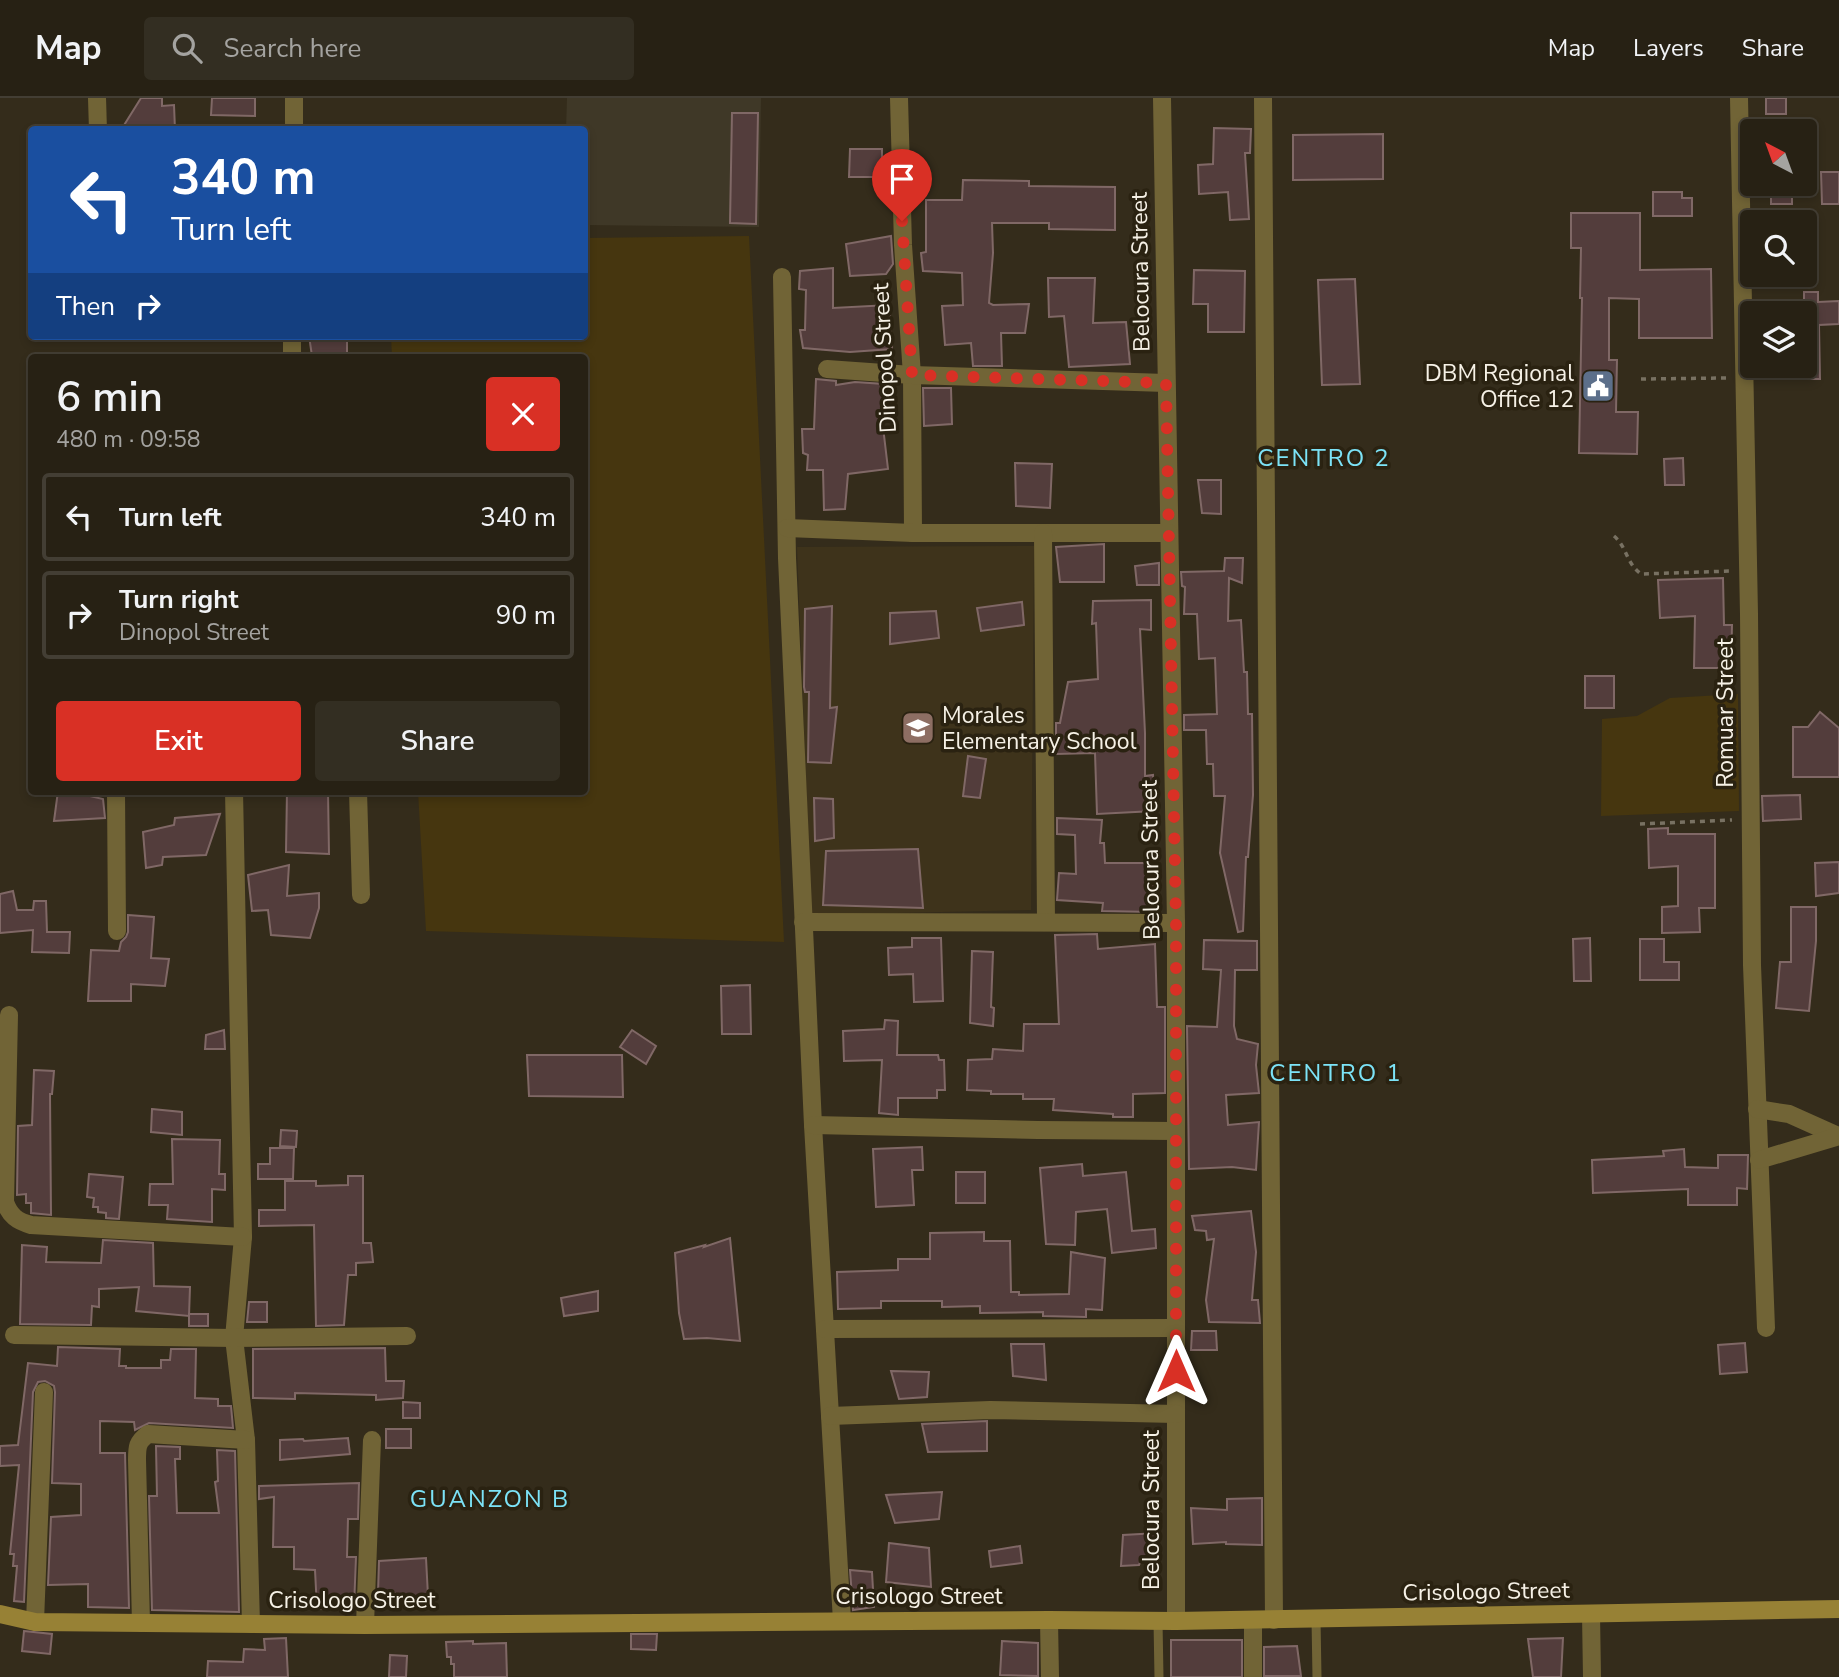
<!DOCTYPE html>
<html lang="en">
<head>
<meta charset="utf-8">
<style>
  body { margin:0; font-family:"Nunito Sans",sans-serif; background:#332e22; color:#f1f3f6; height:100vh; display:flex; flex-direction:column; font-size:26px; white-space:nowrap }
  * { box-sizing:border-box; margin:0 }
  p { font-size:23px; color:#a4a3a0 }
  .icon { flex:none; width:38px; height:38px; fill:none; stroke:currentColor; stroke-width:2; stroke-linecap:round; stroke-linejoin:round }
  .map { position:relative; flex:1; overflow:hidden }
  .drawer { position:absolute; left:28px; top:256px; width:560px; height:441px; display:flex; flex-direction:column; background:#272114; border-radius:7px; box-shadow:0 4px 10px #0003,0 0 0 2px #433e34 }
  .drawer>* { flex:none }
  .top-card { position:absolute; left:28px; top:28px; width:560px; height:214px; border-radius:7px; box-shadow:0 4px 10px #0003,0 0 0 2px #433e34; background:#1a4fa0; color:#fff; overflow:hidden }
  .needle { width:46px; rotate:319deg }
  .fabs { position:absolute; left:1740px; top:21px; display:grid; gap:14px }
  .fabs a { display:grid; place-items:center; width:77px; height:77px; border-radius:7px; background:#272114; box-shadow:0 4px 10px #0003,0 0 0 2px #433e34; font-size:35px }
  .pin { position:absolute; display:grid; place-items:center; width:60px; height:60px; color:#fff; margin:-72px -30px; border-radius:50% 50% 50% 0; rotate:-45deg; box-shadow:0 0 7px #0007 }
  .pin .icon { rotate:45deg }
  .me { position:absolute; width:77px; margin:-38px; rotate:0deg; stroke-linejoin:round; filter:drop-shadow(0 0 5px #0008) }
  .turn { display:flex; align-items:center; gap:24px; height:147px; padding:0 28px; font-size:32px }
  .turn .icon { width:91px; height:91px; stroke-width:2.5 }
  .turn b { display:block; font-size:49px; line-height:60px }
  .then { display:flex; align-items:center; height:66px; padding:0 28px; background:#0003; gap:14px; font-size:26px }
  .round { display:grid; place-items:center; flex:none; width:74px; height:74px; border-radius:7px; background:#332e22 }
  .head { display:flex; align-items:center; justify-content:space-between; height:119px; padding:0 28px }
  h1 { font-size:42px; font-weight:600; line-height:52px }
  .primary-button { display:flex; gap:14px; margin-top:auto; padding:14px 28px }
  .primary-button a { flex:1; height:80px; border-radius:7px; background:#d93025; color:#fff; font-size:28px; font-weight:600; line-height:80px; text-align:center }
  .primary-button a+a { background:#332e22; color:#f1f3f6 }
  ul { padding:0; list-style:none }
  li { display:flex; align-items:center; gap:21px; height:88px; margin:0 14px 10px; padding:0 14px; border:4px solid #433e34; border-radius:7px }
  li div { flex:1 }
  li b { display:block; font-size:26px }
  li em { font-style:normal }
  header { display:flex; align-items:center; gap:42px; box-sizing:border-box; height:98px; padding:0 35px; background:#272114; border-bottom:2px solid #433e34 }
  header strong { font-size:33px }
  nav { display:flex; gap:38px; margin-inline-start:auto; font-size:24px }
  .search { width:490px; height:63px; background:#332e22; display:flex; align-items:center; gap:18px; box-sizing:border-box; padding:0 24px; border-radius:7px; color:#a4a3a0; font-size:26px }
  .map>svg:first-child { display:block }
</style>
</head>
<body>
<header>
<strong>Map</strong>
<div class="search"><svg class="icon" aria-label="search" viewBox="0 0 24 24"><circle cx="10" cy="10" r="6"/><path d="M15 15l6 6"/></svg>Search here</div>
<nav><a>Map</a><a>Layers</a><a>Share</a></nav>
</header>
<div class="map">
<svg width="1839" height="1579" viewBox="0 0 1839 1579">
  <rect width="100%" height="100%" fill="#342c1b"/>
  <!-- built -->
  <polygon fill="#3e331b" points="1034,448 1031,812 811,817 797,449"/>
  <!-- industrial -->
  <polygon fill="#3f3827" points="567,0 761,0 759,129 585,127 584,32 566,32"/>
  <!-- green -->
  <g fill="#46360f">
    <polygon points="749,138 784,844 426,833 418,693 584,693 584,259 392,259 391,238 584,238 585,140"/>
    <polygon points="1738,596 1739,713 1601,718 1602,621 1637,618 1670,600"/>
  </g>
  <!-- building -->
  <g fill="#533d3c" stroke="#806866" stroke-width="2">
    <polygon points="141,0 162,0 162,8 174,7 175,32 121,32"/>
    <polygon points="212,0 255,0 255,18 211,17"/>
    <rect x="1766" y="0" width="20" height="16"/>
    <polygon points="732,15 758,15 756,126 730,125"/>
    <polygon points="1214,30 1251,31 1250,55 1245,55 1249,121 1230,122 1228,94 1199,96 1198,67 1213,66"/>
    <polygon points="1383,36 1383,81 1293,82 1293,37"/>
    <polygon points="850,51 882,51 882,79 849,79"/>
    <polygon points="1821,74 1839,74 1839,106 1822,106"/>
    <polygon points="963,82 1029,83 1029,88 1115,89 1115,132 1049,131 1049,125 992,125 993,155 989,205 993,207 1029,206 1025,235 1001,235 1002,268 973,268 971,245 945,247 942,208 963,207 962,175 923,173 921,155 926,154 926,102 962,102"/>
    <rect x="1771" y="86" width="21" height="20"/>
    <polygon points="1653,94 1682,94 1682,100 1692,100 1692,118 1653,118"/>
    <polygon points="1571,115 1640,115 1640,172 1711,171 1712,240 1639,240 1639,201 1609,200 1609,262 1617,262 1616,314 1638,314 1637,356 1579,355 1582,200 1580,200 1581,150 1571,150"/>
    <polygon points="891,138 893,166 886,176 850,178 846,146"/>
    <polygon points="833,170 833,210 889,207 892,251 850,254 803,250 800,232 805,232 806,192 799,191 800,173"/>
    <polygon points="1194,172 1245,173 1244,234 1208,234 1208,206 1193,206"/>
    <polygon points="1048,180 1095,180 1093,225 1126,224 1130,266 1069,269 1064,218 1049,219"/>
    <polygon points="1355,181 1360,286 1322,287 1318,182"/>
    <polygon points="1804,194 1818,194 1818,204 1839,203 1839,226 1819,227 1820,281 1804,281"/>
    <polygon points="309,238 347,238 347,258 312,258"/>
    <polygon points="816,281 836,283 836,287 855,284 884,286 883,312 881,312 888,371 848,376 845,411 824,412 823,372 807,372 808,357 803,355 802,331 814,331"/>
    <polygon points="923,290 951,290 952,326 924,328"/>
    <polygon points="1683,360 1684,387 1665,387 1664,361"/>
    <polygon points="1015,365 1052,366 1050,410 1016,408"/>
    <polygon points="1198,382 1221,382 1221,416 1202,415"/>
    <polygon points="1104,446 1104,484 1060,484 1056,449"/>
    <polygon points="1225,460 1243,460 1242,485 1229,480 1228,523 1241,522 1244,574 1247,574 1248,616 1252,616 1253,697 1248,759 1246,759 1243,833 1238,834 1220,755 1225,698 1214,698 1213,666 1207,666 1206,632 1184,632 1184,617 1217,616 1215,560 1199,561 1197,516 1184,516 1185,489 1182,488 1181,474 1224,473"/>
    <polygon points="1159,465 1159,487 1137,487 1135,468"/>
    <polygon points="1723,480 1724,527 1732,527 1731,570 1694,570 1695,518 1660,520 1658,482"/>
    <polygon points="1151,502 1151,532 1140,531 1145,635 1145,678 1153,677 1154,713 1097,716 1095,655 1056,656 1056,625 1060,625 1068,584 1098,581 1096,525 1092,526 1093,503"/>
    <polygon points="1022,504 1024,527 981,533 977,510"/>
    <polygon points="832,508 830,610 837,609 831,665 808,664 809,594 805,594 804,589 805,511"/>
    <polygon points="936,513 939,540 890,546 890,515"/>
    <rect x="1585" y="578" width="29" height="32"/>
    <polygon points="1820,614 1839,630 1839,679 1793,679 1793,629 1808,629"/>
    <polygon points="968,658 986,661 980,700 963,698"/>
    <polygon points="58,693 81,693 81,696 103,701 105,720 54,723"/>
    <polygon points="287,693 328,693 329,756 286,754"/>
    <polygon points="1800,697 1801,721 1763,723 1762,698"/>
    <polygon points="814,700 833,701 834,740 815,743"/>
    <polygon points="220,716 206,757 163,759 162,767 146,770 143,734 174,727 175,720"/>
    <polygon points="1057,720 1102,722 1100,745 1104,745 1105,765 1155,765 1154,814 1102,813 1103,805 1057,802 1059,775 1076,776 1075,737 1057,736"/>
    <polygon points="1668,730 1668,736 1715,736 1715,810 1699,810 1700,834 1662,835 1662,809 1678,808 1678,768 1649,770 1648,731"/>
    <polygon points="918,751 923,810 823,807 826,753"/>
    <polygon points="1839,764 1839,795 1816,798 1815,765"/>
    <polygon points="289,767 287,798 319,795 319,810 310,840 271,837 268,812 252,813 248,777"/>
    <polygon points="13,793 17,812 33,812 34,803 46,803 47,834 70,834 69,855 32,854 33,832 0,835 0,796"/>
    <polygon points="1791,809 1816,809 1816,843 1809,913 1776,910 1780,864 1791,864"/>
    <polygon points="128,817 154,819 151,860 169,861 165,888 131,886 131,903 88,903 91,852 119,853 121,844 126,839 128,834"/>
    <polygon points="1097,836 1098,851 1155,846 1157,909 1165,909 1165,995 1133,996 1133,1019 1113,1019 1113,1016 1053,1012 1054,1001 1023,1001 1023,996 991,996 991,993 967,992 968,962 992,961 993,951 1023,953 1024,926 1059,926 1055,837"/>
    <polygon points="912,840 941,840 943,903 914,904 913,876 889,877 888,850 912,849"/>
    <polygon points="1590,840 1591,883 1574,883 1573,841"/>
    <polygon points="1640,841 1664,841 1664,864 1679,864 1679,882 1640,882"/>
    <polygon points="1204,842 1257,843 1257,872 1235,872 1234,928 1237,941 1258,946 1256,967 1259,995 1226,997 1228,1027 1259,1024 1256,1072 1232,1069 1189,1071 1187,928 1217,929 1221,872 1203,871"/>
    <polygon points="972,853 993,854 991,909 994,910 993,928 970,925"/>
    <polygon points="750,887 751,936 722,936 721,888"/>
    <polygon points="885,922 898,923 897,957 938,957 939,962 944,962 945,992 937,992 937,1000 898,1000 898,1017 879,1015 882,962 844,963 843,933 884,931"/>
    <polygon points="224,932 225,951 205,951 206,937"/>
    <polygon points="632,932 656,948 646,966 620,949"/>
    <polygon points="527,957 622,957 623,999 529,998"/>
    <polygon points="34,972 54,973 52,996 50,996 51,1117 31,1115 31,1105 26,1105 26,1096 17,1097 18,1028 32,1027"/>
    <polygon points="152,1011 182,1014 182,1037 151,1034"/>
    <polygon points="281,1032 297,1033 296,1049 280,1048"/>
    <polygon points="172,1041 220,1042 219,1076 225,1076 225,1092 212,1091 212,1124 167,1121 168,1107 149,1107 150,1086 173,1086"/>
    <polygon points="922,1049 923,1072 912,1072 914,1107 876,1109 873,1051"/>
    <polygon points="270,1050 294,1050 293,1081 258,1081 258,1066 270,1066"/>
    <polygon points="1684,1051 1685,1069 1718,1070 1718,1057 1748,1057 1747,1091 1737,1090 1737,1107 1688,1107 1688,1091 1593,1095 1592,1062 1664,1058 1663,1053"/>
    <polygon points="1082,1066 1083,1078 1126,1074 1132,1133 1155,1131 1156,1150 1112,1155 1107,1111 1076,1114 1075,1147 1046,1146 1040,1070"/>
    <rect x="956" y="1074" width="29" height="31"/>
    <polygon points="89,1076 123,1079 119,1121 106,1120 106,1115 98,1114 98,1109 93,1109 94,1100 87,1099"/>
    <polygon points="348,1078 363,1078 363,1145 371,1145 373,1164 356,1165 356,1177 348,1177 344,1227 316,1228 314,1127 259,1128 259,1112 285,1112 285,1083 316,1083 316,1088 348,1087"/>
    <polygon points="1251,1113 1256,1154 1252,1202 1258,1202 1260,1225 1209,1224 1206,1202 1214,1141 1207,1142 1206,1133 1195,1132 1192,1118"/>
    <polygon points="984,1134 984,1143 1010,1143 1011,1194 1019,1194 1019,1197 1069,1196 1071,1154 1105,1160 1102,1212 1086,1211 1086,1219 1043,1218 1043,1214 980,1215 980,1208 942,1209 942,1203 881,1203 881,1210 838,1211 837,1174 898,1172 898,1161 930,1161 930,1135"/>
    <polygon points="730,1140 740,1243 707,1240 684,1241 679,1215 675,1155 705,1147 704,1149"/>
    <polygon points="103,1142 153,1145 154,1188 190,1189 189,1218 136,1213 139,1189 99,1191 99,1209 92,1208 91,1227 20,1226 22,1147 47,1149 46,1164 101,1165"/>
    <polygon points="598,1193 598,1213 564,1218 561,1200"/>
    <polygon points="249,1204 267,1204 267,1224 247,1224"/>
    <rect x="189" y="1216" width="19" height="12"/>
    <polygon points="1192,1233 1216,1233 1217,1252 1191,1252"/>
    <polygon points="1745,1245 1747,1274 1720,1276 1718,1247"/>
    <polygon points="1011,1246 1044,1246 1046,1282 1013,1278"/>
    <polygon points="58,1249 120,1251 119,1268 126,1268 126,1270 161,1270 161,1262 170,1262 171,1251 196,1251 195,1300 218,1301 218,1308 231,1308 233,1330 149,1325 135,1332 134,1324 100,1323 100,1355 125,1355 129,1510 88,1509 88,1486 48,1487 51,1419 81,1417 81,1386 52,1385 55,1294 54,1288 45,1283 38,1284 33,1294 24,1504 14,1503 17,1468 13,1468 14,1456 10,1456 19,1367 0,1368 0,1348 18,1347 28,1265 57,1268"/>
    <polygon points="385,1250 386,1283 404,1283 403,1300 376,1302 376,1297 295,1295 295,1301 253,1300 253,1251"/>
    <polygon points="891,1273 929,1274 927,1299 899,1301"/>
    <polygon points="403,1304 420,1305 420,1320 403,1320"/>
    <polygon points="987,1323 987,1353 928,1354 922,1326"/>
    <rect x="386" y="1331" width="25" height="19"/>
    <polygon points="348,1340 350,1356 280,1362 280,1342 303,1341 304,1343"/>
    <polygon points="156,1348 180,1349 180,1361 175,1361 177,1415 219,1415 215,1384 218,1383 217,1352 235,1353 239,1514 152,1512 149,1398 157,1398"/>
    <polygon points="359,1385 358,1421 348,1421 347,1459 356,1459 354,1509 317,1511 315,1472 294,1471 294,1449 273,1449 274,1399 259,1401 259,1388"/>
    <polygon points="942,1394 939,1421 895,1425 886,1397"/>
    <polygon points="1262,1400 1262,1447 1226,1446 1226,1444 1193,1446 1191,1410 1227,1412 1227,1401"/>
    <polygon points="1158,1435 1155,1457 1142,1460 1139,1467 1121,1468 1123,1437"/>
    <polygon points="889,1445 929,1450 931,1489 886,1484"/>
    <polygon points="1020,1448 1022,1465 991,1469 989,1453"/>
    <polygon points="426,1460 428,1498 395,1499 395,1495 378,1495 379,1463"/>
    <polygon points="850,1472 872,1474 874,1509 853,1512"/>
    <polygon points="24,1533 52,1536 50,1556 22,1553"/>
    <polygon points="631,1536 657,1536 656,1552 631,1551"/>
    <polygon points="286,1540 288,1579 207,1579 208,1563 243,1564 244,1551 265,1552 264,1541"/>
    <polygon points="1563,1540 1561,1579 1533,1579 1528,1541"/>
    <rect x="1171" y="1542" width="71" height="37"/>
    <polygon points="473,1543 473,1546 506,1545 507,1579 454,1579 454,1566 451,1566 451,1559 447,1559 446,1544"/>
    <polygon points="1002,1543 1038,1545 1038,1578 1000,1577"/>
    <polygon points="1297,1548 1301,1578 1264,1578 1264,1549"/>
    <polygon points="390,1557 407,1558 406,1579 389,1579"/>
  </g>
  <g fill="none" stroke-linecap="round" stroke-linejoin="round">
    <!-- path -->
    <g stroke="#787162" stroke-width="3.5" stroke-dasharray="5 5" stroke-linecap="butt">
      <polyline points="1641,281 1726,280"/>
      <path d="M1614,438C1627,449 1626,465 1641,476L1731,473"/>
      <polyline points="1640,726 1732,722"/>
    </g>
    <!-- lane -->
    <g stroke="#716436" stroke-width="9">
      <polyline points="1316,1521 1317,1579"/>
      <polyline points="1158,1523 1159,1579"/>
    </g>
    <!-- street -->
    <g stroke="#716436" stroke-width="18">
      <polyline points="97,0 98,32"/>
      <polyline points="899,0 903,147 912,277 913,435"/>
      <polyline points="1162,0 1176,825 1176,1523"/>
      <polyline points="1263,0 1274,1522"/>
      <polyline points="1739,0 1749,516 1752,867 1766,1230"/>
      <polyline points="294,32 294,0"/>
      <polyline points="782,179 787,460 813,1027 842,1523"/>
      <polyline points="292,259 292,238"/>
      <polyline points="827,271 912,277 1166,285"/>
      <polyline points="787,430 913,435 1169,435"/>
      <polyline points="1043,435 1046,824"/>
      <polyline points="116,693 117,833"/>
      <polyline points="234,693 243,1139 234,1240 246,1342 251,1526"/>
      <polyline points="358,693 361,797"/>
      <polyline points="803,824 1176,825"/>
      <path d="M9,917L5,1104C10,1118 17,1123 31,1127L243,1139"/>
      <polyline points="1757,1011 1789,1016 1838,1038"/>
      <polyline points="813,1027 1038,1032 1176,1033"/>
      <polyline points="1759,1062 1839,1038"/>
      <polyline points="825,1231 1176,1230"/>
      <polyline points="14,1237 234,1240 407,1238"/>
      <polyline points="830,1318 990,1312 1176,1316"/>
      <polyline points="1591,1516 1592,1579"/>
      <polyline points="1049,1522 1050,1579"/>
      <polyline points="1253,1522 1253,1579"/>
      <polyline points="35,1524 44,1294"/>
      <path d="M141,1525L137,1362C137,1349 137,1344 148,1336L246,1342"/>
      <polyline points="365,1527 372,1342"/>
    </g>
    <!-- secondary -->
    <polyline stroke="#978135" stroke-width="18" points="0,1516 35,1524 365,1527 1049,1522 1176,1523 1839,1511"/>
  </g>
  <g fill="none" stroke-linecap="round" stroke-linejoin="round">
    <!-- route -->
    <polyline stroke="#d93025" stroke-width="12" stroke-dasharray="0 21.6" points="902,123 912,277 1166,285 1176,825 1176,1273"/>
  </g>
  <!-- icons -->
  <defs>
    <symbol id="civic-square" viewBox="-11 -11 22 22"><rect x="-9" y="-9" width="18" height="18" rx="4" fill="#5c6f8a" stroke="#2a2211"/><path d="M-.6-6.5H3V-4.5H.6V-3L4-1V1h2V6H-6V1h2V-1L-.6-3ZM-1.2 2.5V6h2.4V2.5Z" fill="#fff"/></symbol>
    <symbol id="school-square" viewBox="-11 -11 22 22"><rect x="-9" y="-9" width="18" height="18" rx="4" fill="#8d6e63" stroke="#2a2211"/><path d="M0-5L7-2L0 1L-7-2ZM-4 1L0 2.5L4 1V4Q0 6-4 4Z" fill="#fff"/></symbol>
  </defs>
  <g fill-rule="evenodd">
    <use href="#civic-square" x="1579" y="269" width="38" height="38"/>
    <use href="#school-square" x="899" y="611" width="38" height="38"/>
  </g>
  <g text-anchor="middle" stroke-width="7" stroke-linejoin="round" paint-order="stroke">
    <!-- street labels -->
    <g font-size="23" fill="#f6f1e6" stroke="#2a2211">
      <text transform="translate(1140 174) rotate(-91)" y="8">Belocura Street</text>
      <text transform="translate(884 260) rotate(-93)" y="8">Dinopol Street</text>
      <text transform="translate(1725 615) rotate(-90)" y="8">Romuar Street</text>
      <text transform="translate(1150 762) rotate(-91)" y="8">Belocura Street</text>
      <text transform="translate(1151 1412) rotate(-90)" y="8">Belocura Street</text>
      <text transform="translate(1486 1493) rotate(-1)" y="8">Crisologo Street</text>
      <text x="919" y="1506">Crisologo Street</text>
      <text x="352" y="1510">Crisologo Street</text>
    </g>
    <!-- poi labels -->
    <g font-size="23" fill="#f6f1e6" stroke="#2a2211" text-anchor="end">
      <text x="1574" y="283">DBM Regional<tspan x="1574" dy="26">Office 12</tspan></text>
      <text x="942" y="625" text-anchor="start">Morales<tspan x="942" dy="26">Elementary School</tspan></text>
    </g>
    <!-- neighbourhood labels -->
    <g font-size="24" letter-spacing="2" fill="#7ce3f7" stroke="#2a2211">
      <text x="1324" y="368">CENTRO 2</text>
      <text x="1336" y="983">CENTRO 1</text>
      <text x="490" y="1409">GUANZON B</text>
    </g>
  </g>
</svg>
<div class="fabs">
<a><svg class="needle" viewBox="-14 -14 28 28"><path d="M0-13l5 13h-10z" fill="#e53935"/><path d="M0 13l5-13h-10z" fill="#a4a3a0"/></svg></a>
<a><svg class="icon" aria-label="search" viewBox="0 0 24 24"><circle cx="10" cy="10" r="6"/><path d="M15 15l6 6"/></svg></a>
<a><svg class="icon" aria-label="layers" viewBox="0 0 24 24"><path d="M12 4l9 5-9 5-9-5zM3 14l9 5 9-5"/></svg></a>
</div>
<div class="pin" style="left:902px;top:123px;background:#d93025"><svg class="icon" aria-label="arrive" viewBox="0 0 24 24"><path d="M6 21V4h12l-3 4 3 4H6"/></svg></div>
<svg class="me" style="left:1176px;top:1273px" viewBox="-20 -20 40 40"><path d="M0-17L14 15 0 8-14 15z" fill="#d93025" stroke="#fff" stroke-width="4"/></svg>
<div class="top-card">
<div class="turn"><svg class="icon" aria-label="left" viewBox="0 0 24 24"><path d="M17 20v-9H6M10 6l-5 5 5 5"/></svg><div><b>340 m</b>Turn left</div></div>
<div class="then">Then<svg class="icon" aria-label="right" viewBox="0 0 24 24"><path d="M7 20v-9h11M14 6l5 5-5 5"/></svg></div>
</div>
<section class="drawer">
<div class="head"><div><h1>6 min</h1><p>480 m · 09:58</p></div><a class="round" style="background:#d93025;color:#fff"><svg class="icon" aria-label="close" viewBox="0 0 24 24"><path d="M6 6l12 12M18 6L6 18"/></svg></a></div>
<ul>
<li><svg class="icon" aria-label="left" viewBox="0 0 24 24"><path d="M17 20v-9H6M10 6l-5 5 5 5"/></svg><div><b>Turn left</b></div><em>340 m</em></li>
<li><svg class="icon" aria-label="right" viewBox="0 0 24 24"><path d="M7 20v-9h11M14 6l5 5-5 5"/></svg><div><b>Turn right</b><p>Dinopol Street</p></div><em>90 m</em></li>
</ul>
<div class="primary-button"><a>Exit</a><a>Share</a></div>
</section>
</div>
</body>
</html>
